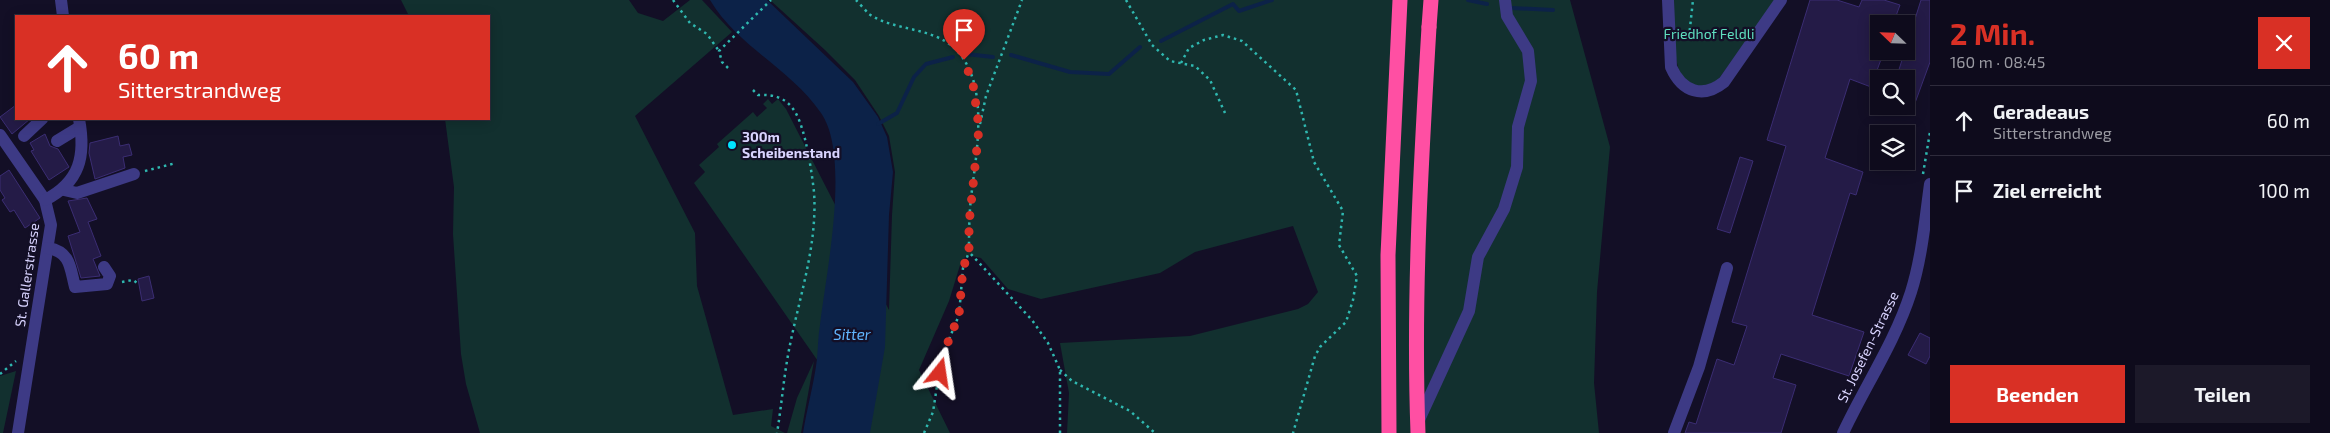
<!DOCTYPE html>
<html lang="de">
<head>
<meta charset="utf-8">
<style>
  body { margin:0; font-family:"Exo 2",sans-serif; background:#1c1929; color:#f1f3f6; height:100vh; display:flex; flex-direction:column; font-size:19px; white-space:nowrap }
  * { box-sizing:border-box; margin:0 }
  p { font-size:16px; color:#9b9ba3 }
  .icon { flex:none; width:28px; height:28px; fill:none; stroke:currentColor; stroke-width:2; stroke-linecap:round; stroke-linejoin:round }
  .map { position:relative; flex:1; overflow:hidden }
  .side { display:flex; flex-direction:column; background:#0e0b1c; width:400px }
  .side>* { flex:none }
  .banner { position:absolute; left:15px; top:15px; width:475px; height:105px; border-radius:0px; box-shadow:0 2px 12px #0003,0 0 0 1px #2e2b3b; background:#d93025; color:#fff; overflow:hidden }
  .needle { width:32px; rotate:293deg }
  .fabs { position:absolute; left:1870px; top:15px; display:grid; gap:10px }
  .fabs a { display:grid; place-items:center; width:45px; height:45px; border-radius:0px; background:#0e0b1c; box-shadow:0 2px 12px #0003,0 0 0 1px #2e2b3b; font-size:25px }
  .pin { position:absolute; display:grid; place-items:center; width:42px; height:42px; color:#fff; margin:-51px -21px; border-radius:50% 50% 50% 0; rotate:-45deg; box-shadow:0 0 5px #0007 }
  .pin .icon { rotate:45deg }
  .me { position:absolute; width:55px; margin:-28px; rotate:15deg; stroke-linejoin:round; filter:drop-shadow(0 0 4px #0008) }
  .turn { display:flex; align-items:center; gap:18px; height:105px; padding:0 20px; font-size:22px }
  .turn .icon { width:65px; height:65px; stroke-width:2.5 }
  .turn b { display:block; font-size:35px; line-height:42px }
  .round { display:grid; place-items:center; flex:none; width:52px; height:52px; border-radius:0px; background:#1c1929 }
  .summary { display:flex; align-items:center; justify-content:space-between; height:85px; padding:0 20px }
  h1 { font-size:30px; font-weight:700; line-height:38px; color:#d93025 }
  .primary-button { display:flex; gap:10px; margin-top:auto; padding:10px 20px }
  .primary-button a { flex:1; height:58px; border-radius:0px; background:#d93025; color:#fff; font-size:20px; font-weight:700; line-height:58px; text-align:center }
  .primary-button a+a { background:#1c1929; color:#f1f3f6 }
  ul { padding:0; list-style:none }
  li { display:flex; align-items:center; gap:15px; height:70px; padding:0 20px; border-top:1px solid #2e2b3b }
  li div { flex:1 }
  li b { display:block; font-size:19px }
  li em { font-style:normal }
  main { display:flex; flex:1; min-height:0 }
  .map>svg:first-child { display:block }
</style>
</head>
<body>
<main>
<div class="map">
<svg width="1930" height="433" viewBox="0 0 1930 433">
  <rect width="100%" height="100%" fill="#130f26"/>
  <!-- green -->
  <g fill="#12302f">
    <polygon points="401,0 629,0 638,13 663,21 690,0 702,0 732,32 635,116 695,233 697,286 733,415 773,409 771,426 785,433 480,433 466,384 461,354 453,234 454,187 445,119 489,119 489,16 409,16"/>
    <polygon points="770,0 1570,0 1610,147 1597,292 1594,383 1599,433 1067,433 1069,393 1060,343 1190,336 1298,309 1308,304 1318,292 1293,226 1195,252 1160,273 1041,299 1008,289 981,258 967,255 961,262 949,301 919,370 950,433 868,433 694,183 705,172 699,165 719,147 717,144 753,112 757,117 767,108 763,104 768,99 772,104 778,99 786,109 889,310 892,215 895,172 889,136 879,116 855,80 825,50"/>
    <path d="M1674,0H1775L1718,80C1666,109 1675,29 1674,0Z"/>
    <polygon points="814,361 801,433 787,433 797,398"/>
    <polygon points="16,371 3,433 0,433 0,376"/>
  </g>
  <!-- water -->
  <path fill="#0c2248" d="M710,0H767L853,82L878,117L887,137L893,172L889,215L885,347L870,433H803C807,408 814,384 817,359C818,348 818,336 820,325C826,273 851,156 821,113C791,69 737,46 710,0Z"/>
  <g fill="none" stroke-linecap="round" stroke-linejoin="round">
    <!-- stream -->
    <g stroke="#0c2248" stroke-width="4">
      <polyline points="1468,0 1487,4"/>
      <polyline points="1512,8 1553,10"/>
      <polyline points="1161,41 1233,4 1239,11 1272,0"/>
      <polyline points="966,54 993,57"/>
      <polyline points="1011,55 1070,72 1109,74 1140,47"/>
      <polyline points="878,124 897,113 914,77 926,64 953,57"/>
    </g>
  </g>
  <!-- building -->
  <g fill="#241b47" stroke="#3b2d73">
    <polygon points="1810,0 1837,0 1859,7 1862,0 1884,0 1900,5 1893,24 1879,24 1879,51 1884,51 1871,87 1850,79 1825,158 1863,172 1856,195 1850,193 1812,315 1864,332 1849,376 1781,354 1773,378 1796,385 1781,433 1685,433 1689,422 1696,424 1717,359 1734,365 1747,326 1732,322 1786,146 1767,140"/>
    <polygon points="1921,0 1930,0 1930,62 1915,103 1906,99 1906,79 1896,79"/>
    <polygon points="16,105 16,119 30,119 12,134 0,117"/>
    <polygon points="45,134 50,146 58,149 69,167 49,180 31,151 34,150 30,143"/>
    <polygon points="118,136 120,146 129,144 132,155 123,157 125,168 95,179 89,153 90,143"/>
    <polygon points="1740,157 1753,161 1730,233 1717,229"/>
    <polygon points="9,170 40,218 25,228 14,210 10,212 2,200 5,198 0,190 0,176"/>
    <polygon points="87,198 97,219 88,222 101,256 93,259 100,276 81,278 68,236 80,232 68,201"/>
    <polygon points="149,276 154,298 142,301 138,279"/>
    <polygon points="1920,333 1930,338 1930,356 1926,364 1908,355"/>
  </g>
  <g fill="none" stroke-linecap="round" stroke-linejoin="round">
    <!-- path -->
    <g stroke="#2fb8b0" stroke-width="2.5" stroke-dasharray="2.5 4" stroke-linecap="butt">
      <polyline points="673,0 690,23 707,34 719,51"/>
      <path d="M856,0C860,4 865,10 869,14C893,30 924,27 948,43C993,75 976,153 971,198C969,216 969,234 969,252L1032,320L1048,343L1060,370V433"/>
      <polyline points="1126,0 1152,45 1170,61 1195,66 1210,80 1225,113"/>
      <polyline points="1689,37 1693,0"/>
      <polyline points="1181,63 1189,48 1204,40 1223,35 1242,41 1296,90 1314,162 1343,211 1339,245 1357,276 1353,300 1346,322 1320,347 1315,356 1293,433"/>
      <polyline points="728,68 722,62 719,51 771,0"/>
      <path d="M753,90L758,95C790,93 798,112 805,139C809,156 812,174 814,192C818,249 796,306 787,361C783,385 781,409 777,433"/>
      <polyline points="980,124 986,96 1022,0"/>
      <polyline points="145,171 176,163"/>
      <polyline points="1923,174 1930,132"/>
      <polyline points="122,282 133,280 137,283"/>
      <polyline points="1060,370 1072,381 1130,411 1155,433"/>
      <polyline points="0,374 16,361"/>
      <polyline points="924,433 933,412 939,373 948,342 959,315 963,268 969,252"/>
    </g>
    <!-- minor -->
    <g stroke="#3d3a85" stroke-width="12">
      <polyline points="61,0 63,16"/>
      <path d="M1668,0L1671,67C1682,92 1703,99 1724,82L1781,0"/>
      <polyline points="0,135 45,200 51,225 18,433"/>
      <polyline points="24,136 42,119"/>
      <polyline points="57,141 80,127"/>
      <polyline points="64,190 77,193 134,174"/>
      <path d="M45,200C80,182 86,156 79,119"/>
      <path d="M48,248C71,252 70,268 75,287L107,284L110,276L104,267"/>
      <polyline points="1418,422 1469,311 1478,257 1504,209 1517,167 1518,127 1531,81 1528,51 1507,16 1505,0"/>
      <polyline points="1674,433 1699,367 1727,268"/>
      <path d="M1843,433C1865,386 1895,342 1911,292C1922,257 1925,220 1930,184"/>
    </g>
    <!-- highway -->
    <g stroke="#ff4fa3" stroke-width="15">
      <polyline points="1429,27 1431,0"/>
      <polyline points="1389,433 1388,255 1400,0"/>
    </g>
    <!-- highway-bridge -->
    <path stroke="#ff4fa3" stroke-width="15" d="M1418,433C1413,298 1421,163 1429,27"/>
  </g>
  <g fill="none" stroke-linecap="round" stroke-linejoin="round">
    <!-- route -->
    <polyline stroke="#d93025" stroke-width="9" stroke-dasharray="0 16.2" points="940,373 948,342 959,315 963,268 969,252 969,224 979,128 973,84 964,60"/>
  </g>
  <!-- markers -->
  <circle fill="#00e5ff" stroke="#130f26" stroke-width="2" cx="732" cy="145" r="5"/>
  <g text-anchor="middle" stroke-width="4.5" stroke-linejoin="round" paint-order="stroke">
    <!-- park labels -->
    <g font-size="14" fill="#5fe0c0" stroke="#130f26">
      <text x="1709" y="39">Friedhof Feldli</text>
    </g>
    <!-- poi labels -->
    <g font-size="14" font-weight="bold" fill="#d9d4ff" stroke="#130f26" text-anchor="start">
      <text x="742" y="142">300m<tspan x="742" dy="16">Scheibenstand</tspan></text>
    </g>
    <!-- street labels -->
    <g font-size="14" fill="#d9d4ff" stroke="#130f26">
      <text transform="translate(27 275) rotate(-82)" y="5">St. Gallerstrasse</text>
      <text transform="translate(1868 347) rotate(-64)" y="5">St. Josefen-Strasse</text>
    </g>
    <!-- water labels -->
    <g font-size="15" font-style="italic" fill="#62b6ff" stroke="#130f26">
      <text x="852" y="340">Sitter</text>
    </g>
  </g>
</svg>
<div class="fabs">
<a><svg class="needle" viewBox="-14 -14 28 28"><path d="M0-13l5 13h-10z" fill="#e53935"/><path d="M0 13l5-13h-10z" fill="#9b9ba3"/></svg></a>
<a><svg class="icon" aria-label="search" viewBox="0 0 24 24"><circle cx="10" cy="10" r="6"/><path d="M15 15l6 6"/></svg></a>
<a><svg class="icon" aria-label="layers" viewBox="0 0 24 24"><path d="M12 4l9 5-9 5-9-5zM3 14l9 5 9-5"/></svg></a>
</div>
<div class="pin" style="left:964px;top:60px;background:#d93025"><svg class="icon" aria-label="arrive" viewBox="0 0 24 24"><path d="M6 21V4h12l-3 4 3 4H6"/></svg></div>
<svg class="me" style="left:940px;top:373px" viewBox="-20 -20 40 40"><path d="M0-17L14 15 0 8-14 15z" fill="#d93025" stroke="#fff" stroke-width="4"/></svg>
<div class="banner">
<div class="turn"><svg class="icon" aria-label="ahead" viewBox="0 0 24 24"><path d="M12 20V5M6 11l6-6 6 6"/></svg><div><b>60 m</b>Sitterstrandweg</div></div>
</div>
</div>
<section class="side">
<div class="summary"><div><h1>2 Min.</h1><p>160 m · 08:45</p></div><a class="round" style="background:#d93025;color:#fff"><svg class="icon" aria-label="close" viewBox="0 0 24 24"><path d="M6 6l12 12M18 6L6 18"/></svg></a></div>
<ul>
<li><svg class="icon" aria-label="ahead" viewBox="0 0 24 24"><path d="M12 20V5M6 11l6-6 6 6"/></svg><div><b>Geradeaus</b><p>Sitterstrandweg</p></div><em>60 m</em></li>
<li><svg class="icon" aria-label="arrive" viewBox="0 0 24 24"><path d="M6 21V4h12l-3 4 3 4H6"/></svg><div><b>Ziel erreicht</b></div><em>100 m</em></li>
</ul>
<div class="primary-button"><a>Beenden</a><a>Teilen</a></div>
</section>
</main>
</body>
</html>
